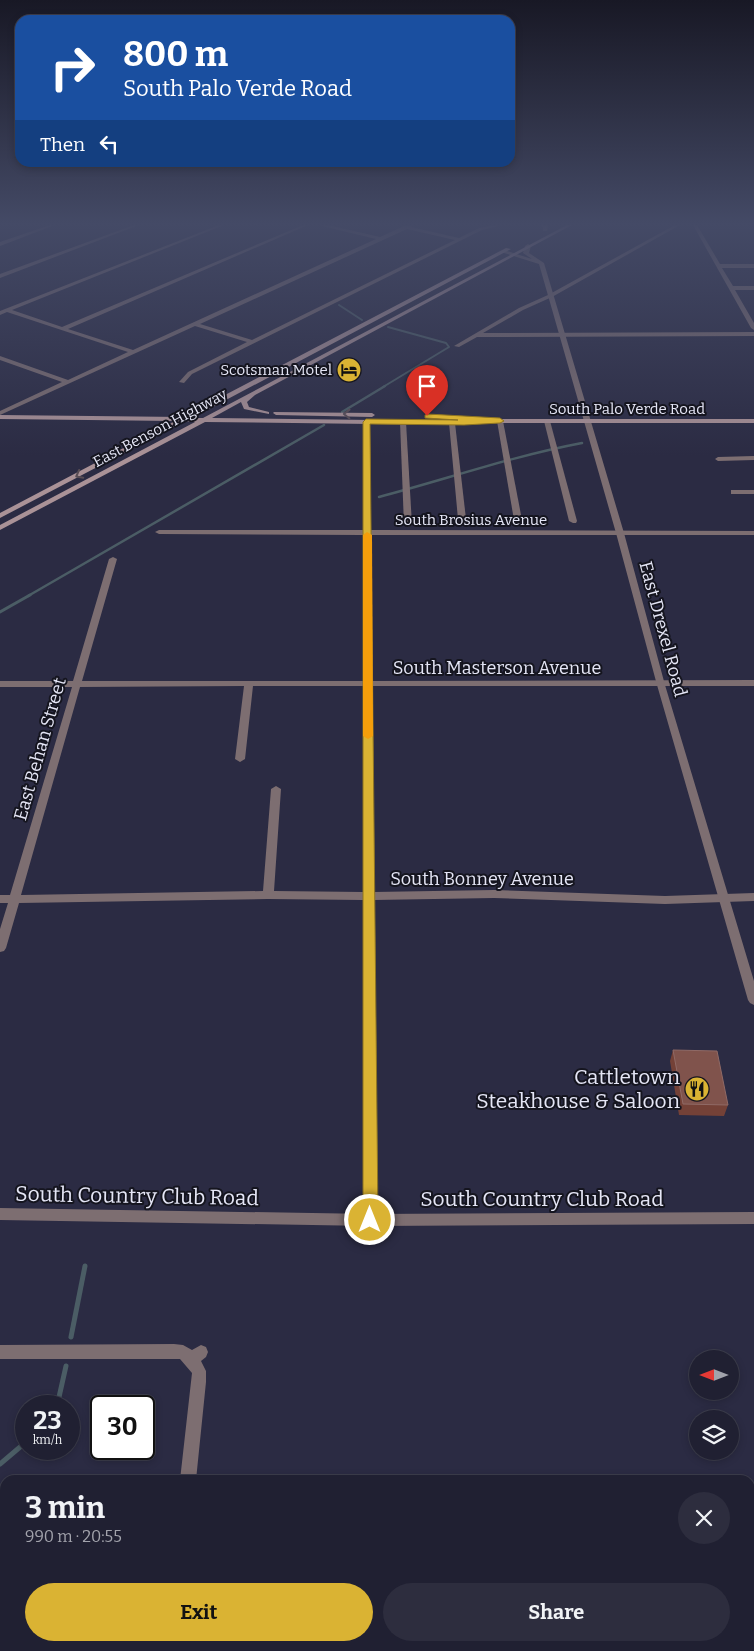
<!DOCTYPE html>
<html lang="en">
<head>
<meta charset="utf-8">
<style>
  body { margin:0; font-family:Bitter,serif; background:#2d2d3e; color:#f1f3f6; height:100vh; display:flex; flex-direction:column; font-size:19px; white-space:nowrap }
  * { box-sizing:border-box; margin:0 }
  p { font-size:16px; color:#a2a3ac }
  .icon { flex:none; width:28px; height:28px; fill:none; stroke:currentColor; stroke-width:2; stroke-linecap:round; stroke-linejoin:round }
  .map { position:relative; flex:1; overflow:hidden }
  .details { position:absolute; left:0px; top:1475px; width:755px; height:176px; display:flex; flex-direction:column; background:#202032; border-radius:15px 15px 0 0; box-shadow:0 2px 8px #0003,0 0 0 1px #3d3e4d }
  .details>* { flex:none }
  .banner { position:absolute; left:15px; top:15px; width:500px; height:152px; border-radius:15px; box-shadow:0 2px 8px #0003,0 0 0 1px #3d3e4d; background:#1a4fa0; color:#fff; overflow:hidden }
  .needle { width:32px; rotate:270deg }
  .fabs { position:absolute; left:689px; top:1350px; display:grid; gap:10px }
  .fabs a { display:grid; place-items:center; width:50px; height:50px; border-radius:50%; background:#202032; box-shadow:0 2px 8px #0003,0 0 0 1px #3d3e4d; font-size:25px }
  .speed { position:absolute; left:15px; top:1395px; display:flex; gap:10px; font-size:25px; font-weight:700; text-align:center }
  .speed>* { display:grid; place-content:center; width:65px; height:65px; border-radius:50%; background:#202032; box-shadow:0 2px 8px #0003,0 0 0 1px #3d3e4d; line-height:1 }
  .speed small { font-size:12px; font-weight:400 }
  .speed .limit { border:2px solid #111; border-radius:8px; background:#fff; color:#111 }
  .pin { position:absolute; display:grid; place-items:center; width:42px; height:42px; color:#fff; margin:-51px -21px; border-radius:50% 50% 50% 0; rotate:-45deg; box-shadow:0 0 5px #0007 }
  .pin .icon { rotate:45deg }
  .me { position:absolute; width:55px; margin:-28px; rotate:0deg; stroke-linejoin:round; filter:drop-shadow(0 0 4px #0008) }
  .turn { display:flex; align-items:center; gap:18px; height:105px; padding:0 25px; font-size:22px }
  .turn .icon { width:65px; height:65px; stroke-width:2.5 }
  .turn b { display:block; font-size:35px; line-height:42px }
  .then { display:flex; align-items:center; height:48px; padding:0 25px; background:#0003; gap:10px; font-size:19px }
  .round { display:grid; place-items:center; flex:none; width:52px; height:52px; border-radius:26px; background:#2d2d3e }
  .overview { display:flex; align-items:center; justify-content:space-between; height:85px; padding:0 25px }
  h1 { font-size:30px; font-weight:700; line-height:38px }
  .button { display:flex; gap:10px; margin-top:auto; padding:10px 25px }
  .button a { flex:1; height:58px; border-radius:30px; background:#dab333; color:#111; font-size:20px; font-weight:700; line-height:58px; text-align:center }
  .button a+a { background:#2d2d3e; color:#f1f3f6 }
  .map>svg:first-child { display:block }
</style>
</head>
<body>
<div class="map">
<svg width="754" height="1651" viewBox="0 0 754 1651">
  <rect width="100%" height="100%" fill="#2b2b43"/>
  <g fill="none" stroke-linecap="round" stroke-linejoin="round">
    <!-- stream-far3 -->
    <g stroke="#4b5d65" stroke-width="2">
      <polyline points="339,305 362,320"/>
      <polyline points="383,387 449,347 446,343 388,327"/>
    </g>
    <!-- stream-far2 -->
    <g stroke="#4b5d65" stroke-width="2.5">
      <polyline points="342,412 385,386"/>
      <path d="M379,497C447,479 513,456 582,443"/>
      <polyline points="28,596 324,425"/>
    </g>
    <!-- stream-far1 -->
    <polyline stroke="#4b5d65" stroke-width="3" points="0,612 30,595"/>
    <!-- stream -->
    <g stroke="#4b5d65" stroke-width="5">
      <polyline points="71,1337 85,1266"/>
      <polyline points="57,1406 66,1366"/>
      <polyline points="0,1464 26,1442"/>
    </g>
    <!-- minor -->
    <g fill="#7d6e71" fill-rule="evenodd">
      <polygon points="50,225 55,225 0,246 0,242"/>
      <polygon points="134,225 139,225 0,278 0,274"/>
      <path d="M219,225H224L12,310L62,327L303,225H308L68,329L133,350L376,239L322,226V225H328L380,237L404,226L413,225L411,227L459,238L479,228L496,225L498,226L482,230L192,374L184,383L179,382L188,372L247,342L195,326L0,415V411L62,382L0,360V356L68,380L128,352L7,312L0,315V311ZM407,229L455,240L252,340L200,324Z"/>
      <polygon points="675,225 680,225 552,297 523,310 483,333 754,332 754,336 477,337 459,347 454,346 519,308 548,295"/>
      <polygon points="693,225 697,225 720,264 754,264 754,268 722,268 733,286 754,286 754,290 735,290 754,323 754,330 751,328"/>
      <polygon points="500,419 503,421 522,520 518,522 514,520 497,421"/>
      <polygon points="547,419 550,421 577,521 576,523 573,523 569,521 544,421"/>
      <polygon points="403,420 406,422 412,525 408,527 404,525 400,422"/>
      <path d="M364,421L369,422L370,530L754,531V535H370L372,681L754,680V686H372L374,892L494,890L665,896L754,893V901L665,904L494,898L374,900L377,1220L375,1224L370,1226L365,1224L363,1220V900L268,899L19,903L6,948L4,951L0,952V929L8,903H0V895H10L72,687H0V681H73L109,559L113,557L117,559L82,681H363V535L159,534L155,532L159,530H363ZM244,686L235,759L240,762L245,759L253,686H363V892L274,891L281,789L276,786L271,789L263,891L21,895L80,687Z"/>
      <polygon points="452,421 455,423 466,519 462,521 458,519 449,423"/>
      <polygon points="754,456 754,460 718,461 715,459 718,457"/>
      <rect x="731" y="490" width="23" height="4"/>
      <polygon points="174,1344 183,1345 192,1350 201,1345 206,1347 208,1352 206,1357 201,1361 206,1371 206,1382 196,1480 180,1480 192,1373 180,1359 0,1359 0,1345"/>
      <rect x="162" y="1646" width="18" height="5"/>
    </g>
    <!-- tertiary -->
    <g fill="#7d6e71" fill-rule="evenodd">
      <polygon points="540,225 548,225 547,231 543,231 543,227"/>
      <polygon points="528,244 531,246 529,253 544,263 624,533 665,685 754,981 754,1005 750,1003 748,1000 657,685 616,533 539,264 501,252 504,250 532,259 523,253 525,246"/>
      <polygon points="0,1208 370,1214 754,1212 754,1224 370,1226 0,1220"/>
    </g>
    <!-- secondary -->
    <g fill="#aa9297" fill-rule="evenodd">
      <polygon points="567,225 572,225 255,395 247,402 249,407 269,412 269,414 244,409 241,402 212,418 452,421 500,419 754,419 754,423 500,423 452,425 205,422 0,530 0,525 195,422 185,421 0,518 0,513 175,421 0,419 0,415 183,417 506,248 511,249 192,418 203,418"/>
      <polygon points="274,412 372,413 375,415 372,417 276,415 273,413"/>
    </g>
  </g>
  <!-- wall -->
  <polygon fill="#744137" points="673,1050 728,1105 724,1116 679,1115 670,1061"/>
  <!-- building -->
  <polygon fill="#80534c" stroke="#906a66" points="673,1050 717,1051 728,1105 683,1104"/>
  <!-- one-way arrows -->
  <defs><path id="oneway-chevron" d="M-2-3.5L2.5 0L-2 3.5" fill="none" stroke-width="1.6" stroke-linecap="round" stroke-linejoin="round" transform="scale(1.25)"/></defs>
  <g stroke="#584d55">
    <use href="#oneway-chevron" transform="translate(347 414) rotate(-179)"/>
    <use href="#oneway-chevron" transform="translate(79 475) rotate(152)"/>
  </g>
  <!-- sky -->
  <linearGradient id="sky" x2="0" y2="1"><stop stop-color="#181825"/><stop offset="0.49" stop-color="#444a66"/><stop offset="1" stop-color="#444a66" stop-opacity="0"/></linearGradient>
  <rect width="754" height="456" fill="url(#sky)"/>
  <!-- route -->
  <polygon fill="#dab333" stroke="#8e7421" points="427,414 500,418 504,421 500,423 464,425 370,424 378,1220 376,1225 370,1227 365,1225 363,1220 363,422 366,419 458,420 425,418 425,415"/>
  <!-- slow -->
  <polygon fill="#f59e0b" points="367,532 372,535 373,736 368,739 363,736 363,535"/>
  <!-- icons -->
  <defs>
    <symbol id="hotel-disc" viewBox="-11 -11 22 22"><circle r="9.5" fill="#dab333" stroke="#15151f"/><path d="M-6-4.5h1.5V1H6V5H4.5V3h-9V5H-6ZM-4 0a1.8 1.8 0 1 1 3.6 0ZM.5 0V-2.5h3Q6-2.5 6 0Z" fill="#111"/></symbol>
    <symbol id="restaurant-disc" viewBox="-11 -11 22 22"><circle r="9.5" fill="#dab333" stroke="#15151f"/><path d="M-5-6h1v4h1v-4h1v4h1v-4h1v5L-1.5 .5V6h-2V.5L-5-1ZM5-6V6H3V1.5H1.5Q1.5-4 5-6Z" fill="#111"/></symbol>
  </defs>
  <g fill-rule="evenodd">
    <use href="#hotel-disc" x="335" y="356" width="28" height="28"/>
    <use href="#restaurant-disc" x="683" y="1075" width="28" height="28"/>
  </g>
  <g text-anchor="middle" stroke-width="4" stroke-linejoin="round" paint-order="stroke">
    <!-- far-poi labels -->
    <g font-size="15" fill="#e5e6f6" stroke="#15151f" text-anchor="end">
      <text x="332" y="375">Scotsman Motel</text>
    </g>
    <!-- far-street labels -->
    <g font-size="15" fill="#e5e6f6" stroke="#15151f">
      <text x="627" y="414">South Palo Verde Road</text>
      <text transform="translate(160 428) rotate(-28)" y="5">East Benson Highway</text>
      <text x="471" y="525">South Brosius Avenue</text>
    </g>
    <!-- street labels -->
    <g font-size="18" fill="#e5e6f6" stroke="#15151f">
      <text transform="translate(663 629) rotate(75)" y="6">East Drexel Road</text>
      <text x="497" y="674">South Masterson Avenue</text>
      <text transform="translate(40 749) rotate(-74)" y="6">East Behan Street</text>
      <text x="482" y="885">South Bonney Avenue</text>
    </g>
    <!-- near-poi labels -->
    <g font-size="21" fill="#e5e6f6" stroke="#15151f" text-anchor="end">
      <text x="680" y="1084">Cattletown<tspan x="680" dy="24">Steakhouse &amp; Saloon</tspan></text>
    </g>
    <!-- near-street labels -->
    <g font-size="21" fill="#e5e6f6" stroke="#15151f">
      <text transform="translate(137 1196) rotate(1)" y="7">South Country Club Road</text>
      <text x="542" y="1206">South Country Club Road</text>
    </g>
  </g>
</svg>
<div class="fabs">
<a><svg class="needle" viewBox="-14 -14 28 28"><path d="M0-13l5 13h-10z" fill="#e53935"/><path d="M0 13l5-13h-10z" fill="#a2a3ac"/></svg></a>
<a><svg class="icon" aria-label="layers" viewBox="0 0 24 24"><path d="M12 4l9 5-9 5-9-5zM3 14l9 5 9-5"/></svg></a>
</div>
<div class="speed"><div>23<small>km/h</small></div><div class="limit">30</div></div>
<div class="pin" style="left:427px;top:416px;background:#d93025"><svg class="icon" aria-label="arrive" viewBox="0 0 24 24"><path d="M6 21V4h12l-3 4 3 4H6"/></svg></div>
<svg class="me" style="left:370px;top:1220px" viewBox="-20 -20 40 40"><circle r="17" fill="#dab333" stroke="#fff" stroke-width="3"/><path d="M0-11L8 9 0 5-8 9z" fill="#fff"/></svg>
<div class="banner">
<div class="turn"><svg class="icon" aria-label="right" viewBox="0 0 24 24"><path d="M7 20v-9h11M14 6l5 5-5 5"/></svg><div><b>800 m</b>South Palo Verde Road</div></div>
<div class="then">Then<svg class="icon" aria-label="left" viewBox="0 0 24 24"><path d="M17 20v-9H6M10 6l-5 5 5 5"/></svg></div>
</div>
<section class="details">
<div class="overview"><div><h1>3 min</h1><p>990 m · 20:55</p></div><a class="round"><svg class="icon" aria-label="close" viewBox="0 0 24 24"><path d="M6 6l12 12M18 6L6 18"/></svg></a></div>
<div class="button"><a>Exit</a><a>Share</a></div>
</section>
</div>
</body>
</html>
